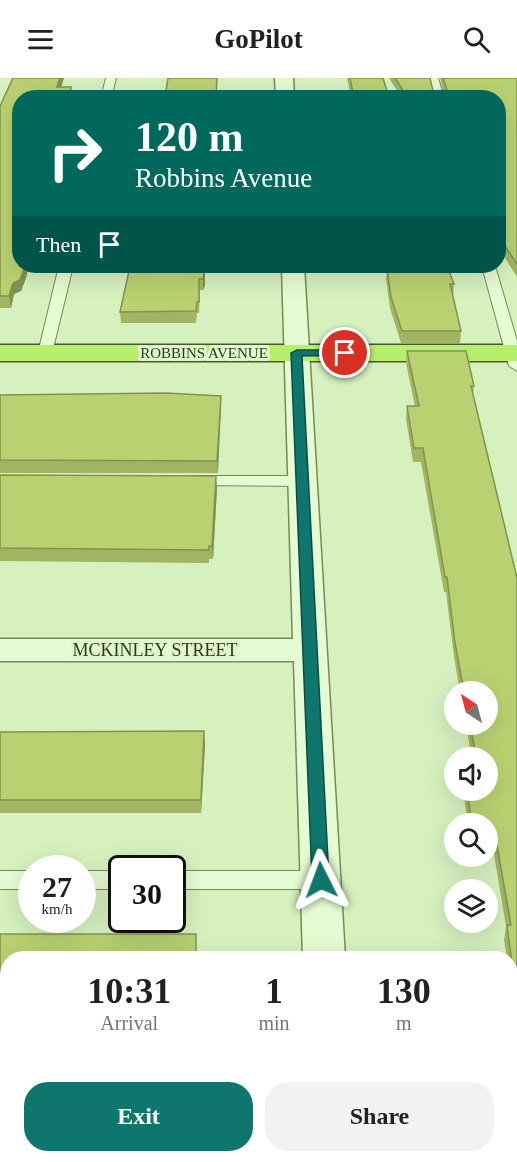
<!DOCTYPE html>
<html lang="en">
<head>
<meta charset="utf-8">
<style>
  body { margin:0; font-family:"Times New Roman",serif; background:#f2f2f2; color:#202124; height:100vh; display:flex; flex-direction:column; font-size:22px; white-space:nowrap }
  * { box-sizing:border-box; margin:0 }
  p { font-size:20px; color:#757577 }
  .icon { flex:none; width:33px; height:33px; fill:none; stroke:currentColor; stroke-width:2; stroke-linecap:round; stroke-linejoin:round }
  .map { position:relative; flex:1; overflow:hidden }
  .panel { position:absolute; left:0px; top:873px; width:518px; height:212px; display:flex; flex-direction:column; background:#fff; border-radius:24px 24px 0 0; box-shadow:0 6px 24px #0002 }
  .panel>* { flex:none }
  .guide { position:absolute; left:12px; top:12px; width:494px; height:183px; border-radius:24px; box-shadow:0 6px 24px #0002; background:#00695c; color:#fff; overflow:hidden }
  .needle { width:39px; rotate:324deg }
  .fabs { position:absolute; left:444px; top:603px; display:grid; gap:12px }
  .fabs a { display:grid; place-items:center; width:54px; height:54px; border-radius:50%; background:#fff; box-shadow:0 6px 24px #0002; font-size:30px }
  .speed { position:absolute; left:18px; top:777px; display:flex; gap:12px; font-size:30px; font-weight:700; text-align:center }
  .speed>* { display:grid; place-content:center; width:78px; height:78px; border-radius:50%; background:#fff; box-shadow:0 6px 24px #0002; line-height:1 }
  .speed small { font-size:15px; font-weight:400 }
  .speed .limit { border:3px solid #111; border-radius:9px; background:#fff; color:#111 }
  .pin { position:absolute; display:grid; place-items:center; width:51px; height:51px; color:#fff; margin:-26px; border:3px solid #fff; border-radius:50%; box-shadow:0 2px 6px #0007 }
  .me { position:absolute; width:66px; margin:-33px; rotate:357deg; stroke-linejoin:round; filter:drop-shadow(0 0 4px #0008) }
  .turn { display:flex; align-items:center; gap:21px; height:126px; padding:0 24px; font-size:27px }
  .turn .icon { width:78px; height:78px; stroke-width:2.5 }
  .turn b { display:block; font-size:42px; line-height:51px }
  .then { display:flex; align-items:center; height:57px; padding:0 24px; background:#0003; gap:12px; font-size:22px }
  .eta { display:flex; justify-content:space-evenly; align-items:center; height:102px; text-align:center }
  .eta b { font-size:36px; font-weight:600; line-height:42px }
  .button { display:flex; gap:12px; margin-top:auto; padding:12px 24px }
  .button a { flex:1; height:69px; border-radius:24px; background:#0f766e; color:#fff; font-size:24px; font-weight:600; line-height:69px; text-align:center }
  .button a+a { background:#f2f2f2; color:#202124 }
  header { display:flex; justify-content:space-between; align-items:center; height:78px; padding:0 24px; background:#fff; font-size:27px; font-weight:600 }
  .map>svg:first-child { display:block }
</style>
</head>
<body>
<header><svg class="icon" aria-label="menu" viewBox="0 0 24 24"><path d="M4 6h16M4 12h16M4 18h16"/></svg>GoPilot<svg class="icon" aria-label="search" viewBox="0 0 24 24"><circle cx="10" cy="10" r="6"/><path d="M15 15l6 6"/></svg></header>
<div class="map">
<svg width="517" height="1084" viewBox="0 0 517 1084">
  <rect width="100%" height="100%" fill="#d6f0be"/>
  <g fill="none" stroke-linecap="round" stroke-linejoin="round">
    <defs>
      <g id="service">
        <polygon points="106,0 116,0 111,20 101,20"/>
        <polygon points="428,0 438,0 444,20 434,20"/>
        <polygon points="59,188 73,188 52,275 45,279 38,275"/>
        <polygon points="482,188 495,188 517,263 517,293 509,288"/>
        <polygon points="192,398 303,398 309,399 312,403 309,407 303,408 186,407 183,403 186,399"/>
        <rect x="0" y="793" width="32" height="18"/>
        <rect x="82" y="793" width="40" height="18"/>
        <polygon points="172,793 321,793 329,796 333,802 329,808 321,811 172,811"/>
      </g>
      <g id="minor">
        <polygon points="275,0 293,0 294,20 276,20"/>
        <polygon points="282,188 304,188 345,880 303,880 294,583 0,583 0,561 293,561"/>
        <polygon points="309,1077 357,1077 358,1084 310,1084"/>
      </g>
      <rect id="trunk" x="0" y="267" width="517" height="16"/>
    </defs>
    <!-- service casing -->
    <use href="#service" stroke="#778a56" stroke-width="2"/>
    <!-- minor casing -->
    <use href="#minor" stroke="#778a56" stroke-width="3"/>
    <!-- trunk casing -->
    <use href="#trunk" stroke="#4a572b" stroke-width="3"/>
    <!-- service -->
    <use href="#service" fill="#e5fbd2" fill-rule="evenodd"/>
    <!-- minor -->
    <use href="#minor" fill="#e5fbd2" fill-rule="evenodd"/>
    <!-- trunk -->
    <use href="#trunk" fill="#b6ee6e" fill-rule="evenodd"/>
  </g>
  <!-- wall -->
  <g fill="#a0b462">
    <polygon points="64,0 61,9 71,9 72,20 20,20 26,200 21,213 14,216 11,230 0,230 0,28"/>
    <polygon points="347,0 383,0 389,20 351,20"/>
    <polygon points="389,0 430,0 433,13 443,12 440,0 517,0 517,199 498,169 498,20 402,20"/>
    <polygon points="130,188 205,188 205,208 203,212 200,212 199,235 197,235 196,245 121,245 120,234"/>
    <polygon points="387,190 454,206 453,217 461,253 460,265 401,265 390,230 386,201"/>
    <polygon points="407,273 474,308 473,316 517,500 517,1021 510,1021 510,949 516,949 510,906 510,880 507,880 504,862 506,848 493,771 488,771 488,746 468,746 463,712 488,712 488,680 462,680 462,677 471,677 466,646 488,646 488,614 460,614 454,579 446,514 444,514 421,384 413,384 406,341 407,328 415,328 406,285"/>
    <polygon points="0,317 221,318 218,395 0,395"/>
    <polygon points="0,397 217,410 213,481 209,481 209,485 0,483"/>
    <polygon points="204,653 205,667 201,735 0,735 0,654"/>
    <polygon points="0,856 197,870 8,880 8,962 0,962"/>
  </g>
  <!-- shaded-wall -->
  <g fill="#829250">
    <polygon points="60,0 64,0 58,18 57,9"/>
    <polygon points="71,9 72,20 69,20"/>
    <polygon points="25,188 29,188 26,200 21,213 14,216 11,230 9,218 13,205"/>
    <polygon points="205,188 205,208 203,212 203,201"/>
    <polygon points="221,318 221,330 218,395 217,383"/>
    <polygon points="216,398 217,410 213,481 212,468"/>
    <polygon points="204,653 205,667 201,735 201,722"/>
  </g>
  <!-- building -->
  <g fill="#bad172" stroke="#829250" stroke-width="1.5">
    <polygon points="13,0 60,0 57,9 71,9 69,20 20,20 20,188 25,188 20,202 13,205 9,218 0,218 0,28"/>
    <polygon points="168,0 217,0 216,19 219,20 165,20"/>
    <polygon points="350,0 383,0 389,20 354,20"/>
    <polygon points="395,0 430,0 433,13 447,12 443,0 517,0 517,186 498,157 498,20 408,20"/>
    <polygon points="130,188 205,188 203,201 199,201 199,224 197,224 196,233 120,234"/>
    <polygon points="387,188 447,188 454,206 450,206 461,253 402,253 391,219 387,190"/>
    <polygon points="407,273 466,273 474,308 471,308 517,500 517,924 507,847 511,847 495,756 488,756 488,746 472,746 467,712 488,712 488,680 462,680 462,677 476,677 470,646 488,646 488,614 464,614 455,565 447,499 445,499 423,370 414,370 407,328 419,328"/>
    <polygon points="166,315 221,318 217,383 0,382 0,317"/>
    <polygon points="0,397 216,398 212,468 209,468 209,472 0,470"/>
    <polygon points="204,653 201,722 0,722 0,654"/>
    <polygon points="0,856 196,856 196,880 8,880 8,948 0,948"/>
    <polygon points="510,949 517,949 517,1005 511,1006 510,998"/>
  </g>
  <!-- route -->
  <polygon fill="#0f766e" stroke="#0a4d48" stroke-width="1.5" points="345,272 349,273 349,277 302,278 329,802 327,806 321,808 315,806 312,802 291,275 297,272"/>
  <g text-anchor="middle" stroke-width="6" stroke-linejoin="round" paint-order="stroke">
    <!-- far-street labels -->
    <g font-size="15" fill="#2f381b" stroke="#e1f7ce">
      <text x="204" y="280">ROBBINS AVENUE</text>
    </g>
    <!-- street labels -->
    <g font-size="18" fill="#2f381b" stroke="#e1f7ce">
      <text x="155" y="578">MCKINLEY STREET</text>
    </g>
  </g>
</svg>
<div class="fabs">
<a><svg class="needle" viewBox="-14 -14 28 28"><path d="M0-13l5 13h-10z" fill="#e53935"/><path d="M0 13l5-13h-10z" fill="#757577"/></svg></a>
<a><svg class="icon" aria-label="sound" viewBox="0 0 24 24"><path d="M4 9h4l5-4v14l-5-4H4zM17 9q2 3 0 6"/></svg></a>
<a><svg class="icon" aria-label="search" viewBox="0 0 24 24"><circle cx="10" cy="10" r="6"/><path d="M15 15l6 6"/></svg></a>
<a><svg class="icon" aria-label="layers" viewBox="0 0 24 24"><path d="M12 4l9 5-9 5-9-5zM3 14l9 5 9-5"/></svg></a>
</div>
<div class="speed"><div>27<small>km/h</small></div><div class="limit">30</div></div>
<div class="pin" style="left:345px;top:275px;background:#d93025"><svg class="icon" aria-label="arrive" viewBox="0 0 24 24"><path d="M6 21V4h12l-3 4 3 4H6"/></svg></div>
<svg class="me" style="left:321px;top:802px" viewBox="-20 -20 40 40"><path d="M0-17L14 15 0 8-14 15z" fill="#0f766e" stroke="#fff" stroke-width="4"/></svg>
<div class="guide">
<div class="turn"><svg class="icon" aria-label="right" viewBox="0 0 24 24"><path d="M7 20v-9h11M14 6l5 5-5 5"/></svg><div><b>120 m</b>Robbins Avenue</div></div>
<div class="then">Then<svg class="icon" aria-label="arrive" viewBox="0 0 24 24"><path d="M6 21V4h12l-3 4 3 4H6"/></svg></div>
</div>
<section class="panel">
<div class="eta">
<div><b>10:31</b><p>Arrival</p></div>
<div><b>1</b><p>min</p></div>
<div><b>130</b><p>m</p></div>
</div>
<div class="button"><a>Exit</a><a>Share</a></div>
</section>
</div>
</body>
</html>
